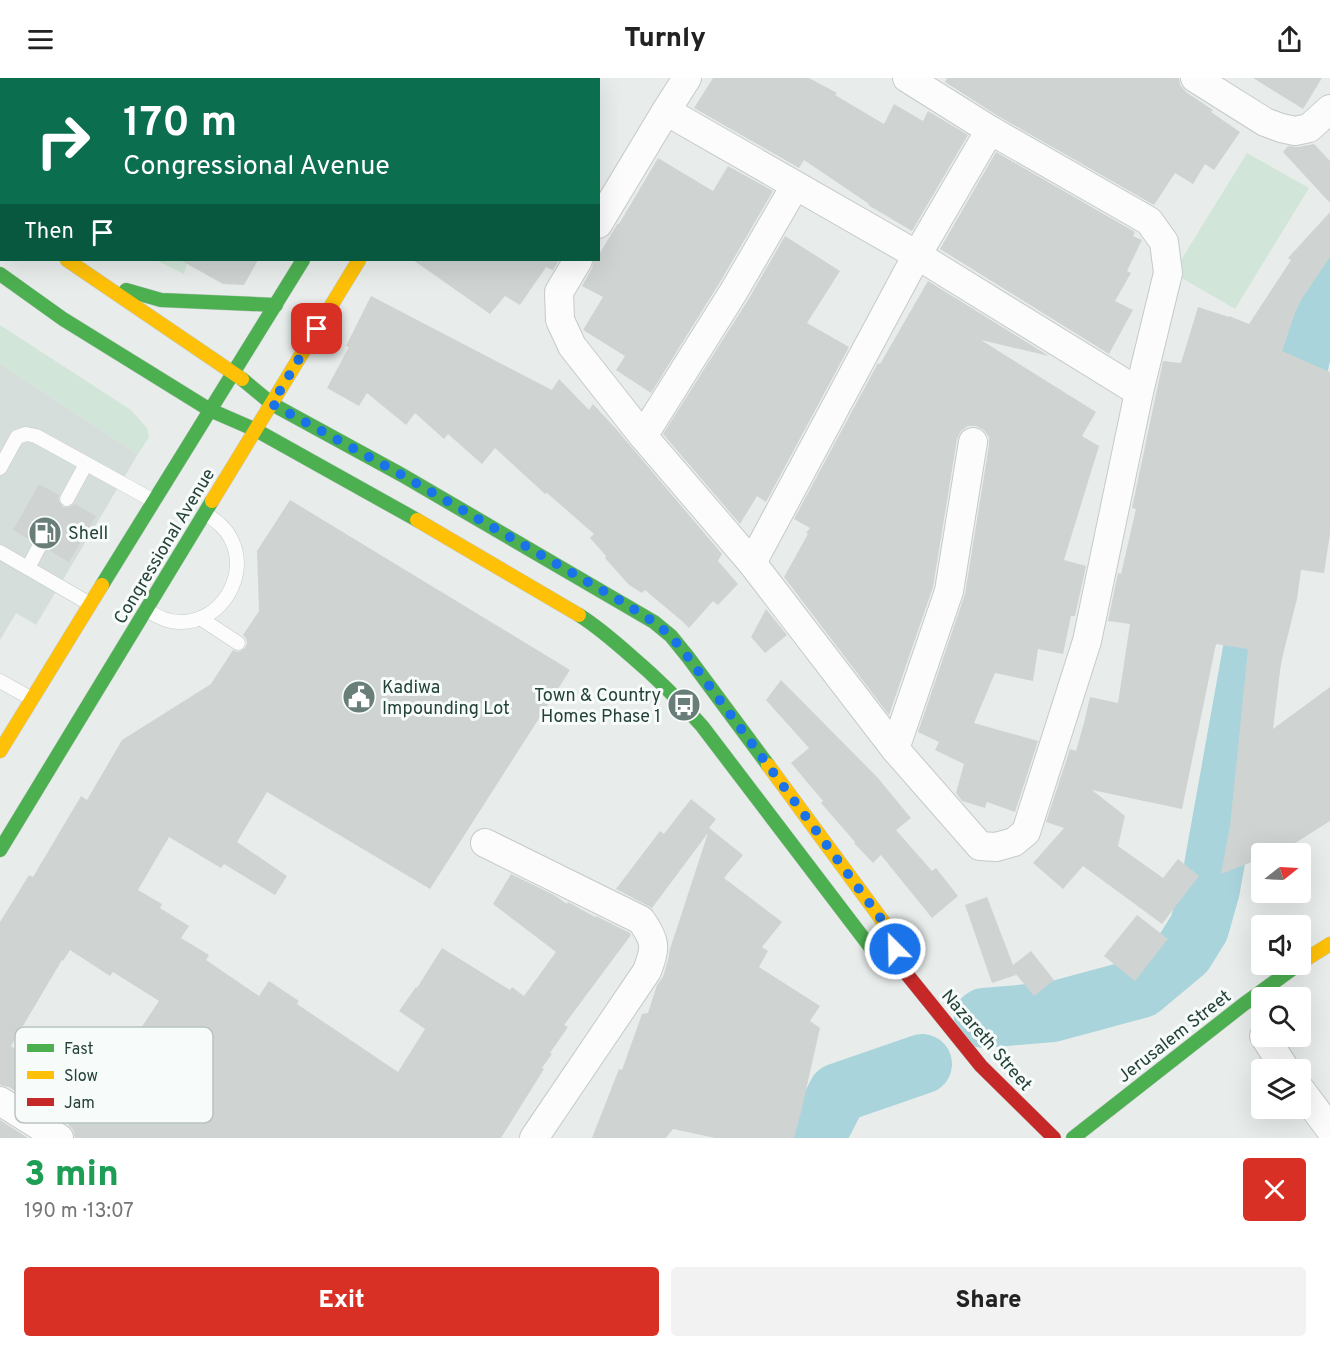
<!DOCTYPE html>
<html lang="en">
<head>
<meta charset="utf-8">
<style>
  body { margin:0; font-family:Overpass,sans-serif; background:#f2f2f2; color:#222; height:100vh; display:flex; flex-direction:column; font-size:22px; white-space:nowrap }
  * { box-sizing:border-box; margin:0 }
  p { font-size:20px; color:#767676 }
  .icon { flex:none; width:33px; height:33px; fill:none; stroke:currentColor; stroke-width:2; stroke-linecap:round; stroke-linejoin:round }
  .map { position:relative; height:1060px; overflow:hidden }
  .panel { display:flex; flex-direction:column; background:#fff; flex:1 }
  .panel>* { flex:none }
  .hud { position:absolute; left:0px; top:0px; width:600px; height:183px; box-shadow:0 6px 24px #0002; background:#0b6e4f; color:#fff; overflow:hidden }
  .needle { width:39px; rotate:72deg }
  .fabs { position:absolute; left:1251px; top:765px; display:grid; gap:12px }
  .fabs a { display:grid; place-items:center; width:60px; height:60px; border-radius:6px; background:#fff; box-shadow:0 6px 24px #0002; font-size:30px }
  .pin { position:absolute; display:grid; place-items:center; width:51px; height:51px; color:#fff; margin:-26px; border-radius:12px; box-shadow:0 3px 9px #0006 }
  .me { position:absolute; width:66px; margin:-33px; rotate:337deg; stroke-linejoin:round; filter:drop-shadow(0 0 4px #0008) }
  .turn { display:flex; align-items:center; gap:21px; height:126px; padding:0 24px; font-size:27px }
  .turn .icon { width:78px; height:78px; stroke-width:2.5 }
  .turn b { display:block; font-size:42px; line-height:51px }
  .then { display:flex; align-items:center; height:57px; padding:0 24px; background:#0003; gap:12px; font-size:22px }
  .round { display:grid; place-items:center; flex:none; width:63px; height:63px; border-radius:6px; background:#f2f2f2 }
  .summary { display:flex; align-items:center; justify-content:space-between; height:102px; padding:0 24px }
  h1 { font-size:36px; font-weight:800; line-height:45px; color:#1e9e55 }
  .cta { display:flex; gap:12px; margin-top:auto; padding:12px 24px }
  .cta a { flex:1; height:69px; border-radius:6px; background:#d93025; color:#fff; font-size:24px; font-weight:800; line-height:69px; text-align:center }
  .cta a+a { background:#f2f2f2; color:#222 }
  header { display:flex; justify-content:space-between; align-items:center; height:78px; padding:0 24px; background:#fff; font-size:27px; font-weight:800 }
  .map>svg:first-child { display:block }
</style>
</head>
<body>
<header><svg class="icon" aria-label="menu" viewBox="0 0 24 24"><path d="M4 6h16M4 12h16M4 18h16"/></svg>Turnly<svg class="icon" aria-label="share" viewBox="0 0 24 24"><path d="M12 15V3M7 8l5-5 5 5M5 13v7h14v-7"/></svg></header>
<div class="map">
<svg width="1330" height="1060" viewBox="0 0 1330 1060">
  <rect width="100%" height="100%" fill="#e8edeb"/>
  <!-- built -->
  <polygon fill="#d6dedb" points="0,285 138,376 36,547 16,535 0,562"/>
  <!-- green -->
  <g fill="#d1e6d8">
    <polygon points="1247,75 1309,110 1235,231 1173,195"/>
    <polygon points="156,182 188,182 184,196"/>
    <polygon points="0,247 131,332 147,350 149,359 138,376 0,285"/>
  </g>
  <g fill="none" stroke-linecap="round" stroke-linejoin="round">
    <!-- river -->
    <g stroke="#a9d4db" stroke-width="60">
      <path d="M1285,361C1292,316 1298,277 1314,234C1319,222 1322,211 1330,200"/>
      <polyline points="984,940 1052,934 1141,910 1184,874 1199,850 1210,811 1255,560"/>
      <polyline points="815,1060 838,1015 922,986"/>
    </g>
  </g>
  <!-- building -->
  <g fill="#cfd4d2" fill-rule="evenodd">
    <polygon points="713,0 809,0 837,15 835,17 884,46 894,26 923,43 928,33 968,57 912,153 868,127 869,126 804,82 799,90 694,30"/>
    <polygon points="947,0 1179,0 1180,7 1186,14 1213,32 1211,34 1240,54 1214,92 1205,86 1193,106 1175,95 1154,127 998,38 945,4"/>
    <polygon points="1253,0 1322,0 1303,31"/>
    <polygon points="1314,66 1330,83 1330,125 1283,74 1288,68 1298,69"/>
    <polygon points="996,74 1135,154 1133,158 1142,162 1127,193 1131,195 1115,223 1133,232 1109,276 940,171"/>
    <polygon points="658,80 713,113 728,88 773,113 720,204 651,315 616,292 625,278 583,252 603,219 582,208 592,190 594,182 598,182 598,178 618,145 619,146"/>
    <polygon points="1330,134 1330,179 1301,222 1294,238 1282,273 1330,294 1330,456 1324,495 1301,492 1297,521 1281,585 1273,651 1330,609 1330,743 1289,769 1272,776 1262,776 1262,780 1221,796 1230,748 1248,571 1216,566 1182,731 1092,712 1125,738 1118,768 1163,800 1178,781 1199,798 1162,846 1083,788 1063,811 1033,785 1064,750 1046,744 1070,671 1076,673 1085,641 1090,619 1118,625 1130,546 1108,543 1118,495 1121,496 1136,431 1132,430 1163,283 1181,285 1198,229 1229,239 1229,238 1249,246 1291,182 1288,180"/>
    <polygon points="785,158 840,193 807,245 849,269 766,424 757,418 740,446 663,356 748,222"/>
    <polygon points="180,182 258,182 244,207 223,206"/>
    <polygon points="413,182 559,182 553,192 546,189 520,227 505,218 490,236"/>
    <polygon points="928,203 1049,278 981,262 1096,334 1082,358 1099,368 1064,482 1086,488 1075,538 1071,538 1063,576 1038,571 1033,603 995,595 974,645 1038,663 1015,734 987,724 985,730 962,723 956,715 964,686 935,672 939,664 918,654 965,516 989,367 989,359 984,352 976,348 968,348 961,353 957,361 933,509 889,637 784,499 808,456 806,455 810,450 794,441 878,285 880,286"/>
    <polygon points="371,218 552,312 559,301 589,332 593,326 617,352 722,476 718,483 738,506 718,527 713,523 689,550 683,544 645,512 642,515 629,507 605,480 606,478 590,460 594,456 547,415 545,416 495,370 482,386 448,356 444,361 415,335 406,347 367,315 359,328 327,310 349,269 346,268"/>
    <polygon points="39,406 59,417 58,422 62,429 68,430 75,426 96,438 69,484 48,472 49,466 45,459 39,458 32,463 13,452"/>
    <path d="M290,422L570,592L430,811L267,714L237,764L287,798L275,817L224,786L221,790L169,759L138,812L162,826L160,830L189,848L181,860L209,877L206,882L259,918L269,903L299,923L297,926L398,994L425,951L399,933L416,909L417,910L442,870L510,912L512,909L524,918L556,874L493,826L511,796L554,817L567,826L568,824L595,839L596,838L630,855L631,857L564,947L568,949L550,975L552,976L542,990L544,991L501,1060H75L73,1052L68,1046L9,1009L0,1007V844L29,797L33,799L81,718L87,722L122,662L211,606L233,572L238,574L245,570L247,565L246,560L243,557L259,533L257,473ZM70,872L110,898L113,894L159,923L105,1004L65,979L54,996L11,968L62,882L63,883Z"/>
    <polygon points="766,531 787,557 765,575 751,559"/>
    <polygon points="781,602 877,699 911,740 896,752 932,793 936,790 958,818 932,840 881,777 873,785 854,765 855,764 821,725 823,723 791,685 809,670 766,622"/>
    <polygon points="691,721 716,741 709,750 743,777 724,800 782,844 762,869 768,873 759,889 820,928 810,943 820,950 801,1034 794,1060 715,1060 673,1051 666,1060 592,1060 619,991 622,992 642,936 648,935 657,907 663,899 668,882 670,871 708,755 652,830 616,811 660,753 664,756"/>
    <polygon points="987,819 1013,887 1031,873 1054,902 1034,918 1015,895 1016,897 992,905 965,827"/>
    <polygon points="1137,837 1168,861 1135,903 1104,878"/>
    <polygon points="0,1042 28,1060 0,1060"/>
  </g>
  <g fill="none" stroke-linecap="round" stroke-linejoin="round">
    <defs>
      <g id="lane">
        <polyline points="0,390 17,359 26,356 36,358 154,423"/>
        <polyline points="67,421 86,386"/>
        <polyline points="0,474 90,526"/>
        <polyline points="28,490 40,467"/>
        <path d="M146,532C157,538 167,544 180,544C221,545 250,497 231,461C225,449 216,443 205,435"/>
        <polyline points="200,540 238,565"/>
        <polyline points="0,603 32,621"/>
      </g>
      <g id="street">
        <polyline points="1195,0 1265,44 1281,50 1295,53 1309,50 1330,31"/>
        <polyline points="666,33 917,177 1139,314"/>
        <polyline points="598,146 666,33 687,0"/>
        <polyline points="578,182 559,214 560,242 572,268 643,358 752,485 895,671 980,768 996,769 1014,764 1026,754 1087,563 1139,314 1168,195 1164,164 1149,143 990,52 907,0"/>
        <polyline points="643,358 734,213 795,108"/>
        <polyline points="752,485 917,177 990,52"/>
        <polyline points="895,671 949,513 973,364"/>
        <path d="M485,765L641,842C656,863 656,869 647,893L534,1060"/>
        <polyline points="1264,958 1286,992"/>
        <polyline points="1300,1011 1330,1051"/>
        <polyline points="0,1023 59,1060"/>
      </g>
      <g id="fast">
        <polyline points="413,2 414,0"/>
        <polyline points="468,2 469,0"/>
        <polyline points="0,196 63,241 210,332 256,352 417,442"/>
        <polyline points="126,212 161,222 276,227"/>
        <polyline points="242,301 272,326 402,397 654,544 671,558 688,579 768,687"/>
        <polyline points="102,507 303,182"/>
        <path d="M579,537C598,549 614,563 631,578C657,600 680,623 702,648L874,874L879,876"/>
        <polyline points="0,772 212,423"/>
        <polyline points="1073,1060 1244,926 1299,886"/>
      </g>
      <g id="slow">
        <polyline points="67,182 242,301"/>
        <polyline points="212,423 359,182"/>
        <polyline points="417,442 579,537"/>
        <polyline points="0,673 102,507"/>
        <polyline points="768,687 893,857 897,884"/>
        <polyline points="1300,885 1330,866"/>
      </g>
      <g id="jam">
        <polyline points="0,136 2,137"/>
        <polyline points="879,876 897,884 981,988 1054,1060"/>
      </g>
    </defs>
    <!-- lane casing -->
    <use href="#lane" stroke="#c5cac8" stroke-width="15"/>
    <!-- street casing -->
    <use href="#street" stroke="#c5cac8" stroke-width="30"/>
    <!-- fast casing -->
    <use href="#fast" stroke="#c3cbc8" stroke-width="15"/>
    <!-- slow casing -->
    <use href="#slow" stroke="#c3cbc8" stroke-width="15"/>
    <!-- jam casing -->
    <use href="#jam" stroke="#c3cbc8" stroke-width="15"/>
    <!-- lane -->
    <use href="#lane" stroke="#fcfcfc" stroke-width="14"/>
    <!-- street -->
    <use href="#street" stroke="#fcfcfc" stroke-width="28"/>
    <!-- fast -->
    <use href="#fast" stroke="#4caf50" stroke-width="14"/>
    <!-- slow -->
    <use href="#slow" stroke="#ffc107" stroke-width="14"/>
    <!-- jam -->
    <use href="#jam" stroke="#c62828" stroke-width="14"/>
  </g>
  <g fill="none" stroke-linecap="round" stroke-linejoin="round">
    <!-- route -->
    <polyline stroke="#1a73e8" stroke-width="10" stroke-dasharray="0 18" points="317,251 272,326 402,397 619,522 654,544 671,558 688,579 893,857 895,871"/>
  </g>
  <!-- icons -->
  <defs>
    <symbol id="fuel-disc" viewBox="-11 -11 22 22"><circle r="9.5" fill="#697e78" stroke="#f7fbf9"/><path d="M-5.5-6h7V0h2V4h1.3V-2.5L3-4.5l.8-.8L6-3V5H2.5V1h-1V6h-7ZM-4.2-4.7v3.2H.2V-4.7Z" fill="#fff"/></symbol>
    <symbol id="civic-disc" viewBox="-11 -11 22 22"><circle r="9.5" fill="#697e78" stroke="#f7fbf9"/><path d="M-.6-6.5H3V-4.5H.6V-3L4-1V1h2V6H-6V1h2V-1L-.6-3ZM-1.2 2.5V6h2.4V2.5Z" fill="#fff"/></symbol>
    <symbol id="bus-disc" viewBox="-11 -11 22 22"><circle r="9.5" fill="#697e78" stroke="#f7fbf9"/><path d="M-5-6H5V4H4V6H2V4H-2V6H-4V4H-5ZM-3.5-4V0h7V-4ZM-3.5 1.2v1.5H-2V1.2ZM2 1.2v1.5H3.5V1.2Z" fill="#fff"/></symbol>
  </defs>
  <g fill-rule="evenodd">
    <use href="#fuel-disc" x="26" y="436" width="38" height="38"/>
    <use href="#civic-disc" x="340" y="600" width="38" height="38"/>
    <use href="#bus-disc" x="665" y="608" width="38" height="38"/>
  </g>
  <g text-anchor="middle" stroke-width="6" stroke-linejoin="round" paint-order="stroke">
    <!-- poi labels -->
    <g font-size="18" fill="#24423a" stroke="#f7fbf9" text-anchor="start">
      <text x="68" y="461">Shell</text>
      <text x="382" y="615">Kadiwa<tspan x="382" dy="21">Impounding Lot</tspan></text>
      <text x="661" y="623" text-anchor="end">Town &amp; Country<tspan x="661" dy="21">Homes Phase 1</tspan></text>
    </g>
    <!-- street labels -->
    <g font-size="18" fill="#24423a" stroke="#f7fbf9">
      <text transform="translate(164 468) rotate(-59)" y="6">Congressional Avenue</text>
      <text transform="translate(1174 958) rotate(-38)" y="6">Jerusalem Street</text>
      <text transform="translate(987 962) rotate(49)" y="6">Nazareth Street</text>
    </g>
  </g>
  <!-- legend -->
  <rect x="15" y="949" width="198" height="96" rx="9" fill="#f7fbf9" stroke="#b8c4c0" stroke-width="1.5"/>
  <rect x="27" y="966" width="27" height="8" fill="#4caf50"/>
  <rect x="27" y="993" width="27" height="8" fill="#ffc107"/>
  <rect x="27" y="1020" width="27" height="8" fill="#c62828"/>
  <g font-size="16" fill="#24423a">
    <text x="64" y="976">Fast</text>
    <text x="64" y="1003">Slow</text>
    <text x="64" y="1030">Jam</text>
  </g>
</svg>
<div class="fabs">
<a><svg class="needle" viewBox="-14 -14 28 28"><path d="M0-13l5 13h-10z" fill="#e53935"/><path d="M0 13l5-13h-10z" fill="#767676"/></svg></a>
<a><svg class="icon" aria-label="sound" viewBox="0 0 24 24"><path d="M4 9h4l5-4v14l-5-4H4zM17 9q2 3 0 6"/></svg></a>
<a><svg class="icon" aria-label="search" viewBox="0 0 24 24"><circle cx="10" cy="10" r="6"/><path d="M15 15l6 6"/></svg></a>
<a><svg class="icon" aria-label="layers" viewBox="0 0 24 24"><path d="M12 4l9 5-9 5-9-5zM3 14l9 5 9-5"/></svg></a>
</div>
<div class="pin" style="left:317px;top:251px;background:#d93025"><svg class="icon" aria-label="arrive" viewBox="0 0 24 24"><path d="M6 21V4h12l-3 4 3 4H6"/></svg></div>
<svg class="me" style="left:895px;top:871px" viewBox="-20 -20 40 40"><circle r="17" fill="#1a73e8" stroke="#fff" stroke-width="3"/><path d="M0-11L8 9 0 5-8 9z" fill="#fff"/></svg>
<div class="hud">
<div class="turn"><svg class="icon" aria-label="right" viewBox="0 0 24 24"><path d="M7 20v-9h11M14 6l5 5-5 5"/></svg><div><b>170 m</b>Congressional Avenue</div></div>
<div class="then">Then<svg class="icon" aria-label="arrive" viewBox="0 0 24 24"><path d="M6 21V4h12l-3 4 3 4H6"/></svg></div>
</div>
</div>
<section class="panel">
<div class="summary"><div><h1>3 min</h1><p>190 m · 13:07</p></div><a class="round" style="background:#d93025;color:#fff"><svg class="icon" aria-label="close" viewBox="0 0 24 24"><path d="M6 6l12 12M18 6L6 18"/></svg></a></div>
<div class="cta"><a>Exit</a><a>Share</a></div>
</section>
</body>
</html>
